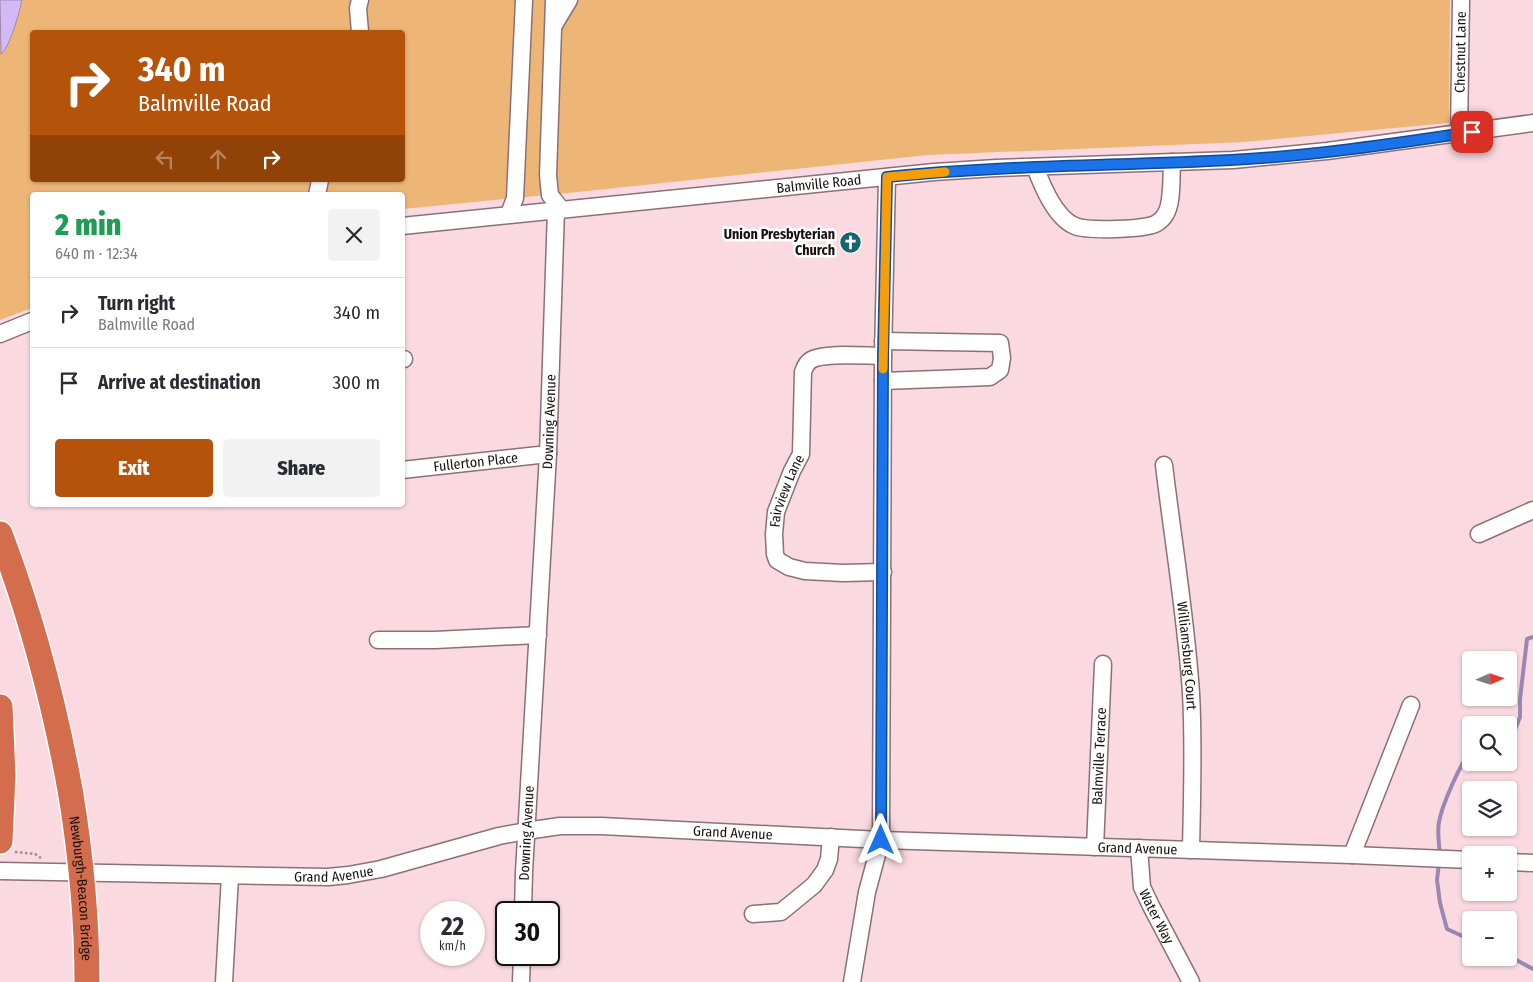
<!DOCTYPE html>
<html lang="en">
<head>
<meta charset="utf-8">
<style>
  body { margin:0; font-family:"Fira Sans Condensed",sans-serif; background:#f2f2f3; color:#2b2b33; height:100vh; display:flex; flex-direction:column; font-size:19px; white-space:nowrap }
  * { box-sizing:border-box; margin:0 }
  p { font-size:16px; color:#7c7c81 }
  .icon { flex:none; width:28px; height:28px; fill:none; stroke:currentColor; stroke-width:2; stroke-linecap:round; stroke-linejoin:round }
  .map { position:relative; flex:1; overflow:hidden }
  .panel { position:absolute; left:30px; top:192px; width:375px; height:315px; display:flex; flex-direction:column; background:#fff; border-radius:5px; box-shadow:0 1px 4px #0004 }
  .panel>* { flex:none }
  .banner { position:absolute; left:30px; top:30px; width:375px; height:152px; border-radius:5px; box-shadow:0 1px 4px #0004; background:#b45309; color:#fff; overflow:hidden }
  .needle { width:32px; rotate:87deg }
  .buttons { position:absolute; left:1462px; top:651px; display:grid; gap:10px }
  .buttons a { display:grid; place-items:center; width:55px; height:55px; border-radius:5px; background:#fff; box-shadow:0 1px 4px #0004; font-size:25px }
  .speed { position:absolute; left:420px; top:901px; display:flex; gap:10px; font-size:25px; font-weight:700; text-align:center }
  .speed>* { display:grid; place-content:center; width:65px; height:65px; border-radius:50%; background:#fff; box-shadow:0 1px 4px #0004; line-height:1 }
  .speed small { font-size:12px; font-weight:400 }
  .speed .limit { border:2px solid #111; border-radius:8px; background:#fff; color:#111 }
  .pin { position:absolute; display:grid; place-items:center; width:42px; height:42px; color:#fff; margin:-21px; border-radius:10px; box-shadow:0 2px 8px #0006 }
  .me { position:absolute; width:55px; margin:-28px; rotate:0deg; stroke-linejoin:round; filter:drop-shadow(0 0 4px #0008) }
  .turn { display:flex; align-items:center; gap:18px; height:105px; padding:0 25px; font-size:22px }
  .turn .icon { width:65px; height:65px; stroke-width:2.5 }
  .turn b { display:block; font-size:35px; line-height:42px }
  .lanes { display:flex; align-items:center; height:48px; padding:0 25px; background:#0003; justify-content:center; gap:25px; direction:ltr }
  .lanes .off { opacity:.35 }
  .round { display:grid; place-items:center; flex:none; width:52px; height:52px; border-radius:5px; background:#f2f2f3 }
  .summary { display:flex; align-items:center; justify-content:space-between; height:85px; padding:0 25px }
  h1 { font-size:30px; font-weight:800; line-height:38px; color:#1e9e55 }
  .primary-button { display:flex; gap:10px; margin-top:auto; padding:10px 25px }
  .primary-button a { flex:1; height:58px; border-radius:5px; background:#b45309; color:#fff; font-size:20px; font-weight:800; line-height:58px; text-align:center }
  .primary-button a+a { background:#f2f2f3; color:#2b2b33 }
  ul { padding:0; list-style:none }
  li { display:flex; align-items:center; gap:15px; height:70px; padding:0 25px; border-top:1px solid #e1e1e2 }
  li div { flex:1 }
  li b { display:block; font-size:19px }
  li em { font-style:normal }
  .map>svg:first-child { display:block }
</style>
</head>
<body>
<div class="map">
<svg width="1533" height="982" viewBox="0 0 1533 982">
  <rect width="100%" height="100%" fill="#fadae0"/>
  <!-- green -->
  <path fill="#edb677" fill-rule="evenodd" d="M0,0H1450L1449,123L1244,142L928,155L578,192L403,209L402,195H32V308L0,320ZM32,32H402V180H32Z"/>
  <!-- water -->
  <path fill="#d4b9f9" stroke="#9c86b3" d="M0,0H22C20,11 9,49 1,54Z"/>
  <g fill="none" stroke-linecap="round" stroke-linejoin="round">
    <!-- stream -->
    <g stroke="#9c86b3" stroke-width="4">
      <polyline points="1509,738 1512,737 1520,717 1520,699 1527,639 1533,637"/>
      <path d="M1440,854C1439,844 1437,832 1439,822C1442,805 1460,764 1471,751"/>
      <polyline points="1439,863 1437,880 1440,903 1447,929 1471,940"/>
      <polyline points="1509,956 1533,969"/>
    </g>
    <defs>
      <g id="minor">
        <polyline points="360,0 358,8 360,32"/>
        <polyline points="554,0 548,175 550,195 561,209"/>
        <polyline points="554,25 569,0"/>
        <path id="s1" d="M1459,134L1461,0"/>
        <path d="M1035,167C1042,185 1055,218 1075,226C1087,231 1147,230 1157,223C1160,221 1164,217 1165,215C1173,204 1171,175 1172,162"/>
        <polyline points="317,195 320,180"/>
        <polyline points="509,214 515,198 524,0"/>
        <path id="s2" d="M402,226L934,172L996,168L1233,160L1327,151L1533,123"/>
        <polyline points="0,334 32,321"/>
        <polyline points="402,359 404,359"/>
        <polyline points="883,381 990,377 1000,370 1002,358 1000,343 883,341"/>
        <path id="s3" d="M1164,465C1173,541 1186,617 1191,693C1194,745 1192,797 1191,850"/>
        <path id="s4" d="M402,470L548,454"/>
        <polyline points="1479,534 1533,510"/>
        <path id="s5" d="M883,572L843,573L805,571L789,567L777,560L775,554L774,534L776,512L792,471L801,454L803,372C805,367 806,363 811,360C824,352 866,356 883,356"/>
        <polyline points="378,640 435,640 538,635"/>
        <path id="s6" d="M1095,847L1103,664"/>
        <path id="s7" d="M1139,848L1142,887L1151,906L1191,982"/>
        <polyline points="1352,855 1411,705"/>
        <polyline points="1509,862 1533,863"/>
        <path id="s8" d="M0,871L328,877L348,875L381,869L499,836L526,831L560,826H601L881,840L1352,855L1471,860"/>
        <path id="s9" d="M523,912L524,872L548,454L556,209"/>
        <polyline points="753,914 781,912 814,885 825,870 829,859 831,837"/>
        <polyline points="224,982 230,876"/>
        <polyline points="521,982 522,955"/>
        <polyline points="852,982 867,892 881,840 883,356 887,177"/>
      </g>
      <g id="highway">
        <path d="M0,534C32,618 55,706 71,795"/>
        <polyline points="0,707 3,775 0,841"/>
      </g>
    </defs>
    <!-- minor casing -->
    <use href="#minor" stroke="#8c7075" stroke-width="19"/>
    <!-- highway casing -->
    <use href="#highway" stroke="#fff" stroke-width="28"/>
    <!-- path -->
    <polyline stroke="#a18a8e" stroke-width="2.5" stroke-dasharray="2.5 2.5" stroke-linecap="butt" points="15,852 35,854 41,858"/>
    <!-- minor -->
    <use href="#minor" stroke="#fff" stroke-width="16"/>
    <!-- highway -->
    <use href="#highway" stroke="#d36d4d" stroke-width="25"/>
    <defs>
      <g id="highway-bridge">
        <path id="s10" d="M71,795C81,857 87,919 87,982"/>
      </g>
    </defs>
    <!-- highway-bridge casing -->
    <use href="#highway-bridge" stroke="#fff" stroke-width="28" stroke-linecap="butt"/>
    <!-- highway-bridge -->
    <use href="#highway-bridge" stroke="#d36d4d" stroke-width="25"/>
  </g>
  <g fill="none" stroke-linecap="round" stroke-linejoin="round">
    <defs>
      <path id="route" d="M881,840L883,356L887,177C1002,165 1116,166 1231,160C1312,156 1392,144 1472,132"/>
    </defs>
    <!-- route casing -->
    <use href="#route" stroke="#114b97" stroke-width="12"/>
    <!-- route -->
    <use href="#route" stroke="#1a73e8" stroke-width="9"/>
    <!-- slow -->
    <polyline stroke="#f59e0b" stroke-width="9" points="883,369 887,177 945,172"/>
  </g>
  <!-- icons -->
  <defs>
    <symbol id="church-disc" viewBox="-11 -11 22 22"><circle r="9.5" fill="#19656f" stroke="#fff"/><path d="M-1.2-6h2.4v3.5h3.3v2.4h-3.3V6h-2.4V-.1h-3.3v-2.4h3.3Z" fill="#fff"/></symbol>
  </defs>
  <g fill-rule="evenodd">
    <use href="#church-disc" x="838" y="230" width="25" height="25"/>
  </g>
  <g text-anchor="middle" stroke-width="5" stroke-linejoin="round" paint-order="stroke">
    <!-- street labels -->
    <g font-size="14" fill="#1a0f11" stroke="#fff">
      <text dy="5" stroke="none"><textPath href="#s1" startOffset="82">Chestnut Lane</textPath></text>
      <text dy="5" stroke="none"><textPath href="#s2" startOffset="419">Balmville Road</textPath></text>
      <text dy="5" stroke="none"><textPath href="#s9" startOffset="491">Downing Avenue</textPath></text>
      <text dy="5" stroke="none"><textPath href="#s4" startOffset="74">Fullerton Place</textPath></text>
      <text dy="5" stroke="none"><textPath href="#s5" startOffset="180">Fairview Lane</textPath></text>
      <text dy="5" stroke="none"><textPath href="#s3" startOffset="192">Williamsburg Court</textPath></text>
      <text dy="5" stroke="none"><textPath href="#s6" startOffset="91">Balmville Terrace</textPath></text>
      <text dy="5" stroke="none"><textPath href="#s9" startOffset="79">Downing Avenue</textPath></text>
      <text dy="5" stroke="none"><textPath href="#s8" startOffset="739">Grand Avenue</textPath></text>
      <text dy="5" stroke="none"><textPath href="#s8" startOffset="1144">Grand Avenue</textPath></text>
      <text dy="5" stroke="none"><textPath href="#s8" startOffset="334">Grand Avenue</textPath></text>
      <text dy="5" stroke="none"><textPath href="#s10" startOffset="94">Newburgh-Beacon Bridge</textPath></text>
      <text dy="5" stroke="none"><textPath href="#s7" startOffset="72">Water Way</textPath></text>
    </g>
    <!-- poi labels -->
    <g font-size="14" font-weight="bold" fill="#1a0f11" stroke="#fff" text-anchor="end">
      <text x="835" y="239">Union Presbyterian<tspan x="835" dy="16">Church</tspan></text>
    </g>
  </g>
</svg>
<div class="buttons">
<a><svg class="needle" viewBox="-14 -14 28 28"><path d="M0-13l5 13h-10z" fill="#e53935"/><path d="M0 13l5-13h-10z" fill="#7c7c81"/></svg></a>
<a><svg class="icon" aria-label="search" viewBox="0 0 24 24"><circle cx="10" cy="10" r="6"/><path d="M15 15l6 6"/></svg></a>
<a><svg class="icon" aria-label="layers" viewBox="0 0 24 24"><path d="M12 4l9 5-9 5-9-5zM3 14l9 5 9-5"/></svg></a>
<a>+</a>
<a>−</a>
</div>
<div class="speed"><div>22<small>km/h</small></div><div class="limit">30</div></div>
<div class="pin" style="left:1472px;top:132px;background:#d93025"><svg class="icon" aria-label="arrive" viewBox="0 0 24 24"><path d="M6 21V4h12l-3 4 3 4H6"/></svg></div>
<svg class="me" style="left:881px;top:840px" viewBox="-20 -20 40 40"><path d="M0-17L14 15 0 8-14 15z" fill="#1a73e8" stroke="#fff" stroke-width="4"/></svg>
<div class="banner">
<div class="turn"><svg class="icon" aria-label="right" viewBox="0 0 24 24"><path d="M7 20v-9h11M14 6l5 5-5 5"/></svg><div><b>340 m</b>Balmville Road</div></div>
<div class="lanes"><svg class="icon off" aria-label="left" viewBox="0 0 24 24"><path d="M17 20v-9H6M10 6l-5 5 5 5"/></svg><svg class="icon off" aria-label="ahead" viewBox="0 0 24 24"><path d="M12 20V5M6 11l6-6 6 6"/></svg><svg class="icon" aria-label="right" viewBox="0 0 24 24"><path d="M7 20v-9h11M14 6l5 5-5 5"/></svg></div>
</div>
<section class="panel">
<div class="summary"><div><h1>2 min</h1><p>640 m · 12:34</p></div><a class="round"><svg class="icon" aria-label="close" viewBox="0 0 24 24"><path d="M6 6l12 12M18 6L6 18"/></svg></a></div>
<ul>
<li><svg class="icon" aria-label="right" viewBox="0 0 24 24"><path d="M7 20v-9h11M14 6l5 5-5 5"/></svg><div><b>Turn right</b><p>Balmville Road</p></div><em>340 m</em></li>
<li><svg class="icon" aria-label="arrive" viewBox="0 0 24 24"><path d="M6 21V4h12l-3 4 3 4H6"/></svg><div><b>Arrive at destination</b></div><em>300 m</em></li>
</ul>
<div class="primary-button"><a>Exit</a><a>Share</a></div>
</section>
</div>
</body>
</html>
